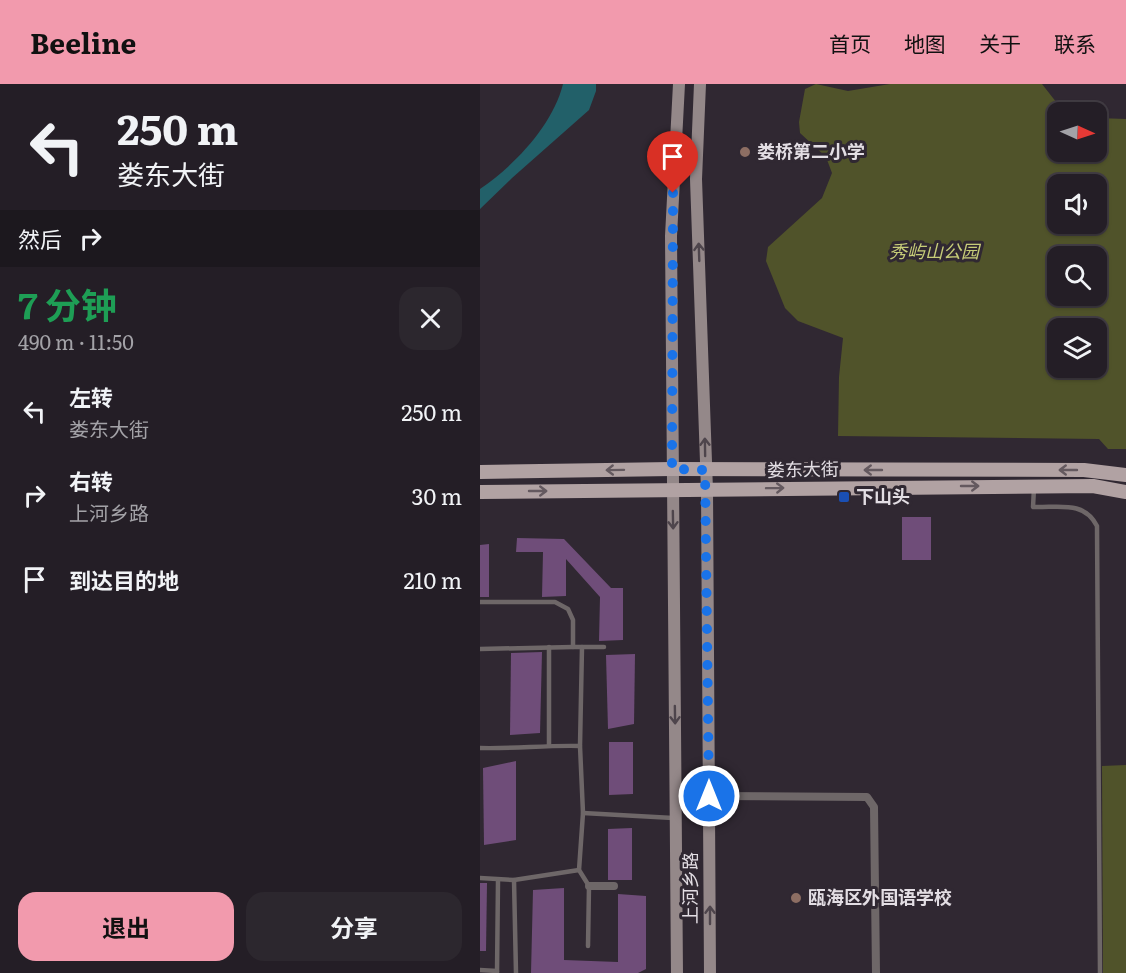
<!DOCTYPE html>
<html lang="zh">
<head>
<meta charset="utf-8">
<style>
  body { margin:0; font-family:Literata,"Noto Sans SC",serif; background:#2c272e; color:#f1f3f6; height:100vh; display:flex; flex-direction:column; font-size:22px; white-space:nowrap }
  * { box-sizing:border-box; margin:0 }
  p { font-size:20px; color:#a3a2a7 }
  .icon { flex:none; width:33px; height:33px; fill:none; stroke:currentColor; stroke-width:2; stroke-linecap:round; stroke-linejoin:round }
  .map { position:relative; flex:1; overflow:hidden }
  .panel { display:flex; flex-direction:column; background:#241e26; width:480px }
  .panel>* { flex:none }
  .guide { background:#241e26; color:#f1f3f6; overflow:hidden }
  .needle { width:39px; rotate:93deg }
  .controls { position:absolute; left:567px; top:18px; display:grid; gap:12px }
  .controls a { display:grid; place-items:center; width:60px; height:60px; border-radius:12px; background:#241e26; box-shadow:0 2px 4px #0004,0 0 0 2px #413c43; font-size:30px }
  .pin { position:absolute; display:grid; place-items:center; width:51px; height:51px; color:#fff; margin:-62px -26px; border-radius:50% 50% 50% 0; rotate:-45deg; box-shadow:0 0 6px #0007 }
  .pin .icon { rotate:45deg }
  .me { position:absolute; width:66px; margin:-33px; rotate:0deg; stroke-linejoin:round; filter:drop-shadow(0 0 4px #0008) }
  .turn { display:flex; align-items:center; gap:21px; height:126px; padding:0 18px; font-size:27px }
  .turn .icon { width:78px; height:78px; stroke-width:2.5 }
  .turn b { display:block; font-size:42px; line-height:51px }
  .then { display:flex; align-items:center; height:57px; padding:0 18px; background:#0003; gap:12px; font-size:22px }
  .round { display:grid; place-items:center; flex:none; width:63px; height:63px; border-radius:18px; background:#2c272e }
  .head { display:flex; align-items:center; justify-content:space-between; height:102px; padding:0 18px }
  h1 { font-size:36px; font-weight:700; line-height:45px; color:#1e9e55 }
  .action { display:flex; gap:12px; margin-top:auto; padding:12px 18px }
  .action a { flex:1; height:69px; border-radius:18px; background:#f29aad; color:#111; font-size:24px; font-weight:700; line-height:69px; text-align:center }
  .action a+a { background:#2c272e; color:#f1f3f6 }
  ul { padding:0; list-style:none }
  li { display:flex; align-items:center; gap:18px; height:84px; padding:0 18px }
  li div { flex:1 }
  li b { display:block; font-size:22px }
  li em { font-style:normal }
  header { display:flex; align-items:center; gap:36px; box-sizing:border-box; height:84px; padding:0 30px; background:#f29aad; color:#111 }
  header strong { font-size:28px }
  nav { display:flex; gap:33px; margin-inline-start:auto; font-size:21px }
  main { display:flex; flex:1; min-height:0 }
  .map>svg:first-child { display:block }
</style>
</head>
<body>
<header>
<strong>Beeline</strong>
<nav><a>首页</a><a>地图</a><a>关于</a><a>联系</a></nav>
</header>
<main>
<section class="panel">
<div class="guide">
<div class="turn"><svg class="icon" aria-label="left" viewBox="0 0 24 24"><path d="M17 20v-9H6M10 6l-5 5 5 5"/></svg><div><b>250 m</b>娄东大街</div></div>
<div class="then">然后<svg class="icon" aria-label="right" viewBox="0 0 24 24"><path d="M7 20v-9h11M14 6l5 5-5 5"/></svg></div>
</div>
<div class="head"><div><h1>7 分钟</h1><p>490 m · 11:50</p></div><a class="round"><svg class="icon" aria-label="close" viewBox="0 0 24 24"><path d="M6 6l12 12M18 6L6 18"/></svg></a></div>
<ul>
<li><svg class="icon" aria-label="left" viewBox="0 0 24 24"><path d="M17 20v-9H6M10 6l-5 5 5 5"/></svg><div><b>左转</b><p>娄东大街</p></div><em>250 m</em></li>
<li><svg class="icon" aria-label="right" viewBox="0 0 24 24"><path d="M7 20v-9h11M14 6l5 5-5 5"/></svg><div><b>右转</b><p>上河乡路</p></div><em>30 m</em></li>
<li><svg class="icon" aria-label="arrive" viewBox="0 0 24 24"><path d="M6 21V4h12l-3 4 3 4H6"/></svg><div><b>到达目的地</b></div><em>210 m</em></li>
</ul>
<div class="action"><a>退出</a><a>分享</a></div>
</section>
<div class="map">
<svg width="646" height="889" viewBox="0 0 646 889">
  <rect width="100%" height="100%" fill="#302832"/>
  <!-- green -->
  <g fill="#50532a" fill-rule="evenodd">
    <path d="M336,0L368,7L410,0H562L584,28H578V68H616L617,34L646,35V365H628L619,355L358,352L359,293L363,254L318,237L305,224L286,177L288,163L342,114L352,89L346,73L320,49L319,38L325,5ZM616,100V140H578V100ZM578,172H616V212H578ZM578,244H616V284H578Z"/>
    <polygon points="646,681 646,889 623,889 622,682"/>
  </g>
  <!-- water -->
  <path fill="#226069" d="M83,0H116V7L109,26L32,94L0,125V105C34,82 73,41 83,0Z"/>
  <!-- building -->
  <g fill="#6f4d79">
    <rect x="422" y="433" width="29" height="43"/>
    <polygon points="37,454 84,455 131,504 143,504 143,556 119,557 120,513 86,475 86,512 62,513 63,468 36,468"/>
    <polygon points="9,460 9,513 0,513 0,461"/>
    <polygon points="62,568 60,649 30,651 31,569"/>
    <polygon points="155,570 154,640 128,645 126,571"/>
    <polygon points="129,658 153,658 153,710 129,711"/>
    <polygon points="36,677 36,756 4,761 3,684"/>
    <polygon points="152,744 152,796 128,796 128,745"/>
    <polygon points="0,799 7,799 6,867 0,867"/>
    <polygon points="84,804 84,876 138,878 138,810 166,812 166,885 158,889 51,889 53,806"/>
  </g>
  <g fill="none" stroke-linecap="round" stroke-linejoin="round">
    <!-- lane -->
    <g stroke="#6e6768" stroke-width="4.5">
      <path d="M554,404L553,423C578,424 604,416 617,442L620,889"/>
      <polyline points="0,518 75,518 88,525 93,536 93,563 124,563"/>
      <polyline points="69,563 69,661"/>
      <polyline points="102,563 100,662 103,729 99,786 109,802 108,862"/>
      <polyline points="0,565 93,563"/>
      <path d="M0,664C34,665 66,661 100,662"/>
      <polyline points="103,729 193,734"/>
      <polyline points="0,794 34,796 99,786"/>
      <polyline points="34,796 36,889"/>
      <polyline points="0,886 17,887"/>
      <polyline points="17,889 18,797"/>
    </g>
    <!-- street -->
    <g stroke="#6e6768" stroke-width="8">
      <polyline points="229,712 387,713 394,723 396,889"/>
      <polyline points="109,802 134,802"/>
    </g>
    <!-- secondary -->
    <g stroke="#948889" stroke-width="12">
      <polyline points="220,0 216,95 227,406 230,889"/>
      <polyline points="197,889 191,152 199,0"/>
    </g>
    <!-- primary -->
    <g stroke="#b1a2a3" stroke-width="14">
      <polyline points="0,388 192,385 604,386 646,391"/>
      <polyline points="0,408 613,402 646,408"/>
    </g>
  </g>
  <!-- one-way arrows -->
  <defs><path id="oneway-shaft" d="M-6 0H5M1.5-3L5.5 0L1.5 3" fill="none" stroke-width="1.6" stroke-linecap="round" stroke-linejoin="round" transform="scale(1.5)"/></defs>
  <g stroke="#4e454c">
    <use href="#oneway-shaft" transform="translate(219 168) rotate(-92)"/>
    <use href="#oneway-shaft" transform="translate(225 363) rotate(-91)"/>
    <use href="#oneway-shaft" transform="translate(193 436) rotate(89)"/>
    <use href="#oneway-shaft" transform="translate(195 631) rotate(89)"/>
    <use href="#oneway-shaft" transform="translate(230 831) rotate(-90)"/>
  </g>
  <g stroke="#64595f">
    <use href="#oneway-shaft" transform="translate(135 386) rotate(179)"/>
    <use href="#oneway-shaft" transform="translate(393 386) rotate(180)"/>
    <use href="#oneway-shaft" transform="translate(588 386) rotate(180)"/>
    <use href="#oneway-shaft" transform="translate(490 402)"/>
    <use href="#oneway-shaft" transform="translate(295 404) rotate(-1)"/>
    <use href="#oneway-shaft" transform="translate(58 407)"/>
  </g>
  <g fill="none" stroke-linecap="round" stroke-linejoin="round">
    <!-- route -->
    <polyline stroke="#1a73e8" stroke-width="10" stroke-dasharray="0 18" points="193,109 192,385 225,386 229,712"/>
  </g>
  <!-- markers -->
  <g fill="#8d6e63" stroke="#302832" stroke-width="2">
    <circle cx="265" cy="68" r="6"/>
    <circle cx="316" cy="814" r="6"/>
  </g>
  <rect fill="#1a4fb4" stroke="#302832" stroke-width="2" x="358" y="407" width="12" height="12" rx="3"/>
  <g text-anchor="middle" stroke-width="6" stroke-linejoin="round" paint-order="stroke">
    <!-- poi labels -->
    <g font-size="18" font-weight="bold" fill="#e3dee4" stroke="#302832" text-anchor="start">
      <text x="277" y="74">娄桥第二小学</text>
      <text x="376" y="419">下山头</text>
      <text x="328" y="820">瓯海区外国语学校</text>
    </g>
    <!-- park labels -->
    <g font-size="18" font-style="italic" fill="#c7cd78" stroke="#302832">
      <text x="454" y="174">秀屿山公园</text>
    </g>
    <!-- street labels -->
    <g font-size="18" fill="#e3dee4" stroke="#302832">
      <text transform="translate(323 386) rotate(-1)" y="6">娄东大街</text>
      <text transform="translate(211 804) rotate(-90)" y="6">上河乡路</text>
    </g>
  </g>
</svg>
<div class="controls">
<a><svg class="needle" viewBox="-14 -14 28 28"><path d="M0-13l5 13h-10z" fill="#e53935"/><path d="M0 13l5-13h-10z" fill="#a3a2a7"/></svg></a>
<a><svg class="icon" aria-label="sound" viewBox="0 0 24 24"><path d="M4 9h4l5-4v14l-5-4H4zM17 9q2 3 0 6"/></svg></a>
<a><svg class="icon" aria-label="search" viewBox="0 0 24 24"><circle cx="10" cy="10" r="6"/><path d="M15 15l6 6"/></svg></a>
<a><svg class="icon" aria-label="layers" viewBox="0 0 24 24"><path d="M12 4l9 5-9 5-9-5zM3 14l9 5 9-5"/></svg></a>
</div>
<div class="pin" style="left:193px;top:109px;background:#d93025"><svg class="icon" aria-label="arrive" viewBox="0 0 24 24"><path d="M6 21V4h12l-3 4 3 4H6"/></svg></div>
<svg class="me" style="left:229px;top:712px" viewBox="-20 -20 40 40"><circle r="17" fill="#1a73e8" stroke="#fff" stroke-width="3"/><path d="M0-11L8 9 0 5-8 9z" fill="#fff"/></svg>
</div>
</main>
</body>
</html>
